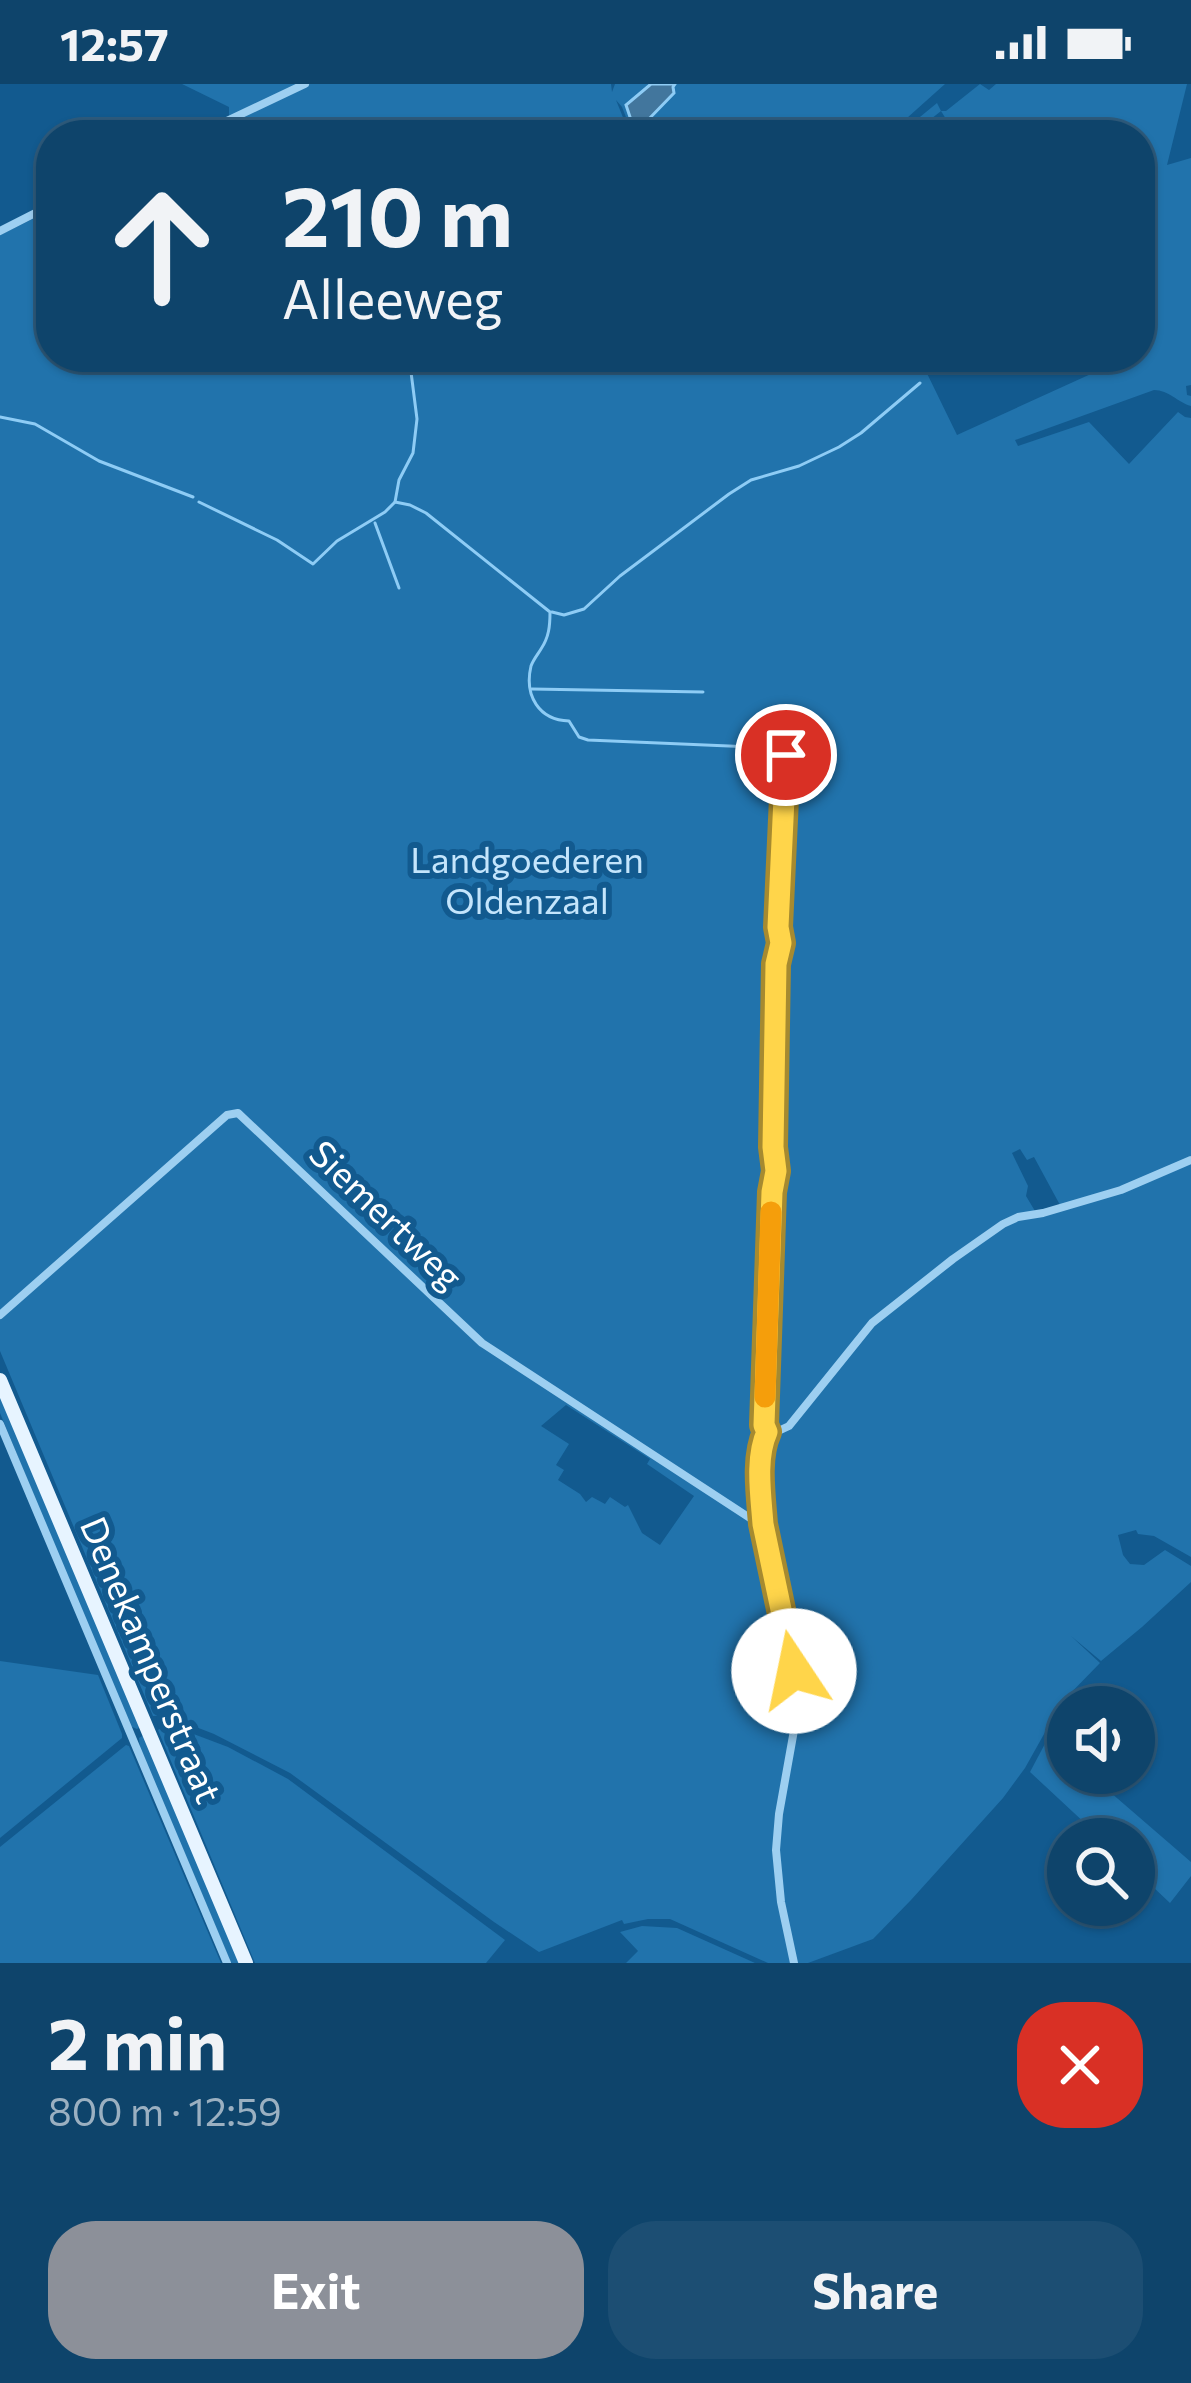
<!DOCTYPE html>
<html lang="en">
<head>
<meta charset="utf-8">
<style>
  body { margin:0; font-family:Commissioner,sans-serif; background:#1c4e73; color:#f1f3f6; height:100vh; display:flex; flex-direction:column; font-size:45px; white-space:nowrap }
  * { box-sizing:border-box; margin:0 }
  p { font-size:39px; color:#9bb0c1 }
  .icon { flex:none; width:66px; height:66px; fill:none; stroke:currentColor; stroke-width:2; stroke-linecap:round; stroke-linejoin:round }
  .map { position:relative; height:1879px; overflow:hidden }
  .side { display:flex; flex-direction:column; background:#0e446b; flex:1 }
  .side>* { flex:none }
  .top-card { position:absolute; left:36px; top:36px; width:1119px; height:252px; border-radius:48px; box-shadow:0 3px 9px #0004,0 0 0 3px #2e5c7e; background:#0e446b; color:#f1f3f6; overflow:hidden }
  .fabs { position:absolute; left:1047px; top:1602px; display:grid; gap:24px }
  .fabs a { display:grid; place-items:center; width:108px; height:108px; border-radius:50%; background:#0e446b; box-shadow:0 3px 9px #0004,0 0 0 3px #2e5c7e; font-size:60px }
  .pin { position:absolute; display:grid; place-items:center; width:102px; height:102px; color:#fff; margin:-51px; border:6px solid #fff; border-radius:50%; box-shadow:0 3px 12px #0007 }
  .me { position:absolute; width:132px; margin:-66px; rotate:349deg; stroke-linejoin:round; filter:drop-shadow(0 0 9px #0008) }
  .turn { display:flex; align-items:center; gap:42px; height:252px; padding:0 48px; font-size:54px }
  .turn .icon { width:156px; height:156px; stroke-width:2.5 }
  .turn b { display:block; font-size:84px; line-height:102px }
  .round { display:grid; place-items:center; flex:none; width:126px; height:126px; border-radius:48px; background:#1c4e73 }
  .summary { display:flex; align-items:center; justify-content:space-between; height:204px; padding:0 48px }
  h1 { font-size:72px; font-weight:700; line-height:90px }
  .button { display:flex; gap:24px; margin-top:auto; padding:24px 48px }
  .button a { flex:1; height:138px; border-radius:48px; background:#8c9099; color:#fff; font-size:48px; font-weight:700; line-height:138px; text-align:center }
  .button a+a { background:#1c4e73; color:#f1f3f6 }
  .status { display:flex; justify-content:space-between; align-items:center; height:84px; padding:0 60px; background:#0e446b; direction:ltr }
  .status svg { height:33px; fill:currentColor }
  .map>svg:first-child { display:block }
</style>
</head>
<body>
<div class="status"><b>12:57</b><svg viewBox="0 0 49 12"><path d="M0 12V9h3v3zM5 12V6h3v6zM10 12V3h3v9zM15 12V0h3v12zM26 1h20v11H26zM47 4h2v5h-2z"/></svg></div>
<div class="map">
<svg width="1191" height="1879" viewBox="0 0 1191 1879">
  <rect width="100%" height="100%" fill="#125a8f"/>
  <!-- green -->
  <g fill="#2173ac" fill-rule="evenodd">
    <polygon points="182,0 611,0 612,8 615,0 651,0 626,21 636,51 633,51 622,23 616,16 630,51 204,51 229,39 229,23"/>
    <polygon points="675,0 945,0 888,51 644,51 644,40 674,8 672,3"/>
    <path d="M980,0L989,6L996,0H1187L1167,81L1191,74V301L1186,302L1187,311L1191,312V322C1177,318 1169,306 1154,306L1015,356L1018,362L1089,338L1129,380L1178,328L1185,333L1191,334V1473L1154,1452L1138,1450L1136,1446L1118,1451L1123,1471L1130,1480L1144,1481L1165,1466L1191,1482V1498L1142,1543L1101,1577L1071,1552L1100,1579L1062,1618L1025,1684L1003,1714L911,1816L873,1855L808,1879H768L670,1835H648L624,1840L622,1836L539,1868L494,1838L290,1689L214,1650L165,1631L153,1632L0,1267V151L51,126V273H919L957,351L1093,289L1085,273H1140V51H956L941,27L911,51H898L937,19L941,27H946ZM1020,1065L1027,1076L1034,1073L1060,1121L1035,1127L1026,1112L1028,1102L1012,1069ZM566,1321L650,1375L647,1380L694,1412L660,1461L642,1449L628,1421L625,1423L610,1413L605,1420L592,1413L586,1418L580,1410L558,1396L564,1386L556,1381L569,1360L541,1342Z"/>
    <polygon points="0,1302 140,1643 137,1645 130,1642 120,1622 0,1329"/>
    <polygon points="0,1577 98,1591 122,1650 122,1654 0,1754"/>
    <polygon points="167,1640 228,1663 288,1695 505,1856 486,1879 255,1879 158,1646"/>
    <polygon points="144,1651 244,1879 231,1879 140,1664 139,1654"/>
    <polygon points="1048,1654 1068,1672 1068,1689 1088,1689 1191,1778 1191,1792 1170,1819 1134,1785 1134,1755 1102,1755 1030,1688"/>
    <polygon points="126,1661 129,1662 221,1879 0,1879 0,1763"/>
    <polygon points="642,1842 677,1844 755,1879 626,1879 638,1867 620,1848"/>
  </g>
  <!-- water -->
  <polygon fill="#42769d" stroke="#8eccf5" stroke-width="3" points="651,0 675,0 673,3 674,9 644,40 644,51 636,51 626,21"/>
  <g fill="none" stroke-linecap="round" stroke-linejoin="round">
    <!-- stream -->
    <g stroke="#8eccf5" stroke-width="3">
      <polyline points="0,333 35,340 99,377 193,413"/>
      <polyline points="199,418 277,456 313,480 337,457 385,428 395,418 399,396 413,369 417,335 411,288 414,273"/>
      <path d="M395,418L410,421L426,429L550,528C550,542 549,553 541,565C538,570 533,576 531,582C524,612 539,636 569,637L579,653L588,656L774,664"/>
      <polyline points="375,439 399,504"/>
      <polyline points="552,528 564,531 584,525 620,492 729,410 751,396 799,382 839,363 861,349 920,299"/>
      <polyline points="532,605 703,608"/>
    </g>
    <!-- street -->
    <g stroke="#9dcff1" stroke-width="8">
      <polyline points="197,51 305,0"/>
      <polyline points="0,147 51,121"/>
      <polyline points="0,1231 227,1031 238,1029 482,1259 756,1438 763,1440"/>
      <polyline points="0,1340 227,1879"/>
      <polyline points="768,1348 764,1341 772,1108 775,1087 773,1063 777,880 781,859 778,843 786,671"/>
      <polyline points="768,1348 763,1354 762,1370 763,1440 794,1587 796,1635 779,1730 776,1766 781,1818 794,1879"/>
      <polyline points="768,1348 774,1349 789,1342 872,1239 953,1175 1003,1140 1018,1133 1043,1129 1121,1106 1191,1076"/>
    </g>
    <!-- primary -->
    <polyline stroke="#e7f4ff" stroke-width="14" points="0,1296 246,1879"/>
  </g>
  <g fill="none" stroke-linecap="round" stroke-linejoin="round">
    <defs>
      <path id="route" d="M786,671L778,843L781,859L776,880L773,1063L776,1087L772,1108L764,1341L767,1348C755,1374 761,1412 763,1440L794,1587"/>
    </defs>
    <!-- route casing -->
    <use href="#route" stroke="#a68a30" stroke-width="30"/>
    <!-- route -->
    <use href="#route" stroke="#ffd54a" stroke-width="21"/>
    <!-- slow -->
    <polyline stroke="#f59e0b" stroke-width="21" points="765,1313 771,1128"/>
  </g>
  <g text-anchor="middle" stroke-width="12" stroke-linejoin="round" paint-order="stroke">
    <!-- park labels -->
    <g font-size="36" fill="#c4e5fc" stroke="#125a8f">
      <text x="527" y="789">Landgoederen<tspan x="527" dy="41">Oldenzaal</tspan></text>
    </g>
    <!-- street labels -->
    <g font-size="36" fill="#fff" stroke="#125a8f">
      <text transform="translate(386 1131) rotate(44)" y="13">Siemertweg</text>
      <text transform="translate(151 1576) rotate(67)" y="13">Denekamperstraat</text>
    </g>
  </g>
</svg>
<div class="fabs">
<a><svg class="icon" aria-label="sound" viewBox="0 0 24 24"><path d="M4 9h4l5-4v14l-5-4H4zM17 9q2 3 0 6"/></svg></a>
<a><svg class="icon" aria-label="search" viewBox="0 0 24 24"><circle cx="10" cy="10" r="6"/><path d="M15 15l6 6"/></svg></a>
</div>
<div class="pin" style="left:786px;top:671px;background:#d93025"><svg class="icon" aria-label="arrive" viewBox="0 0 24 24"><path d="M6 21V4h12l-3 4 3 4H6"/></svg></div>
<svg class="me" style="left:794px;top:1587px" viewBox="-20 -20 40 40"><circle r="19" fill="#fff"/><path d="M0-13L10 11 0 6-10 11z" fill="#ffd54a"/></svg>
<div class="top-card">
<div class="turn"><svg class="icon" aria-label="ahead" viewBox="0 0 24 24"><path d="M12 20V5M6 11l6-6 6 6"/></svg><div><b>210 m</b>Alleeweg</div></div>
</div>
</div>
<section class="side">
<div class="summary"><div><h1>2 min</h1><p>800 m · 12:59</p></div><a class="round" style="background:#d93025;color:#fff"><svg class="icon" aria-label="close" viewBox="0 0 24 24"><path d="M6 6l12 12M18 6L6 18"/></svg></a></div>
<div class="button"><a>Exit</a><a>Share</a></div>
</section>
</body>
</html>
